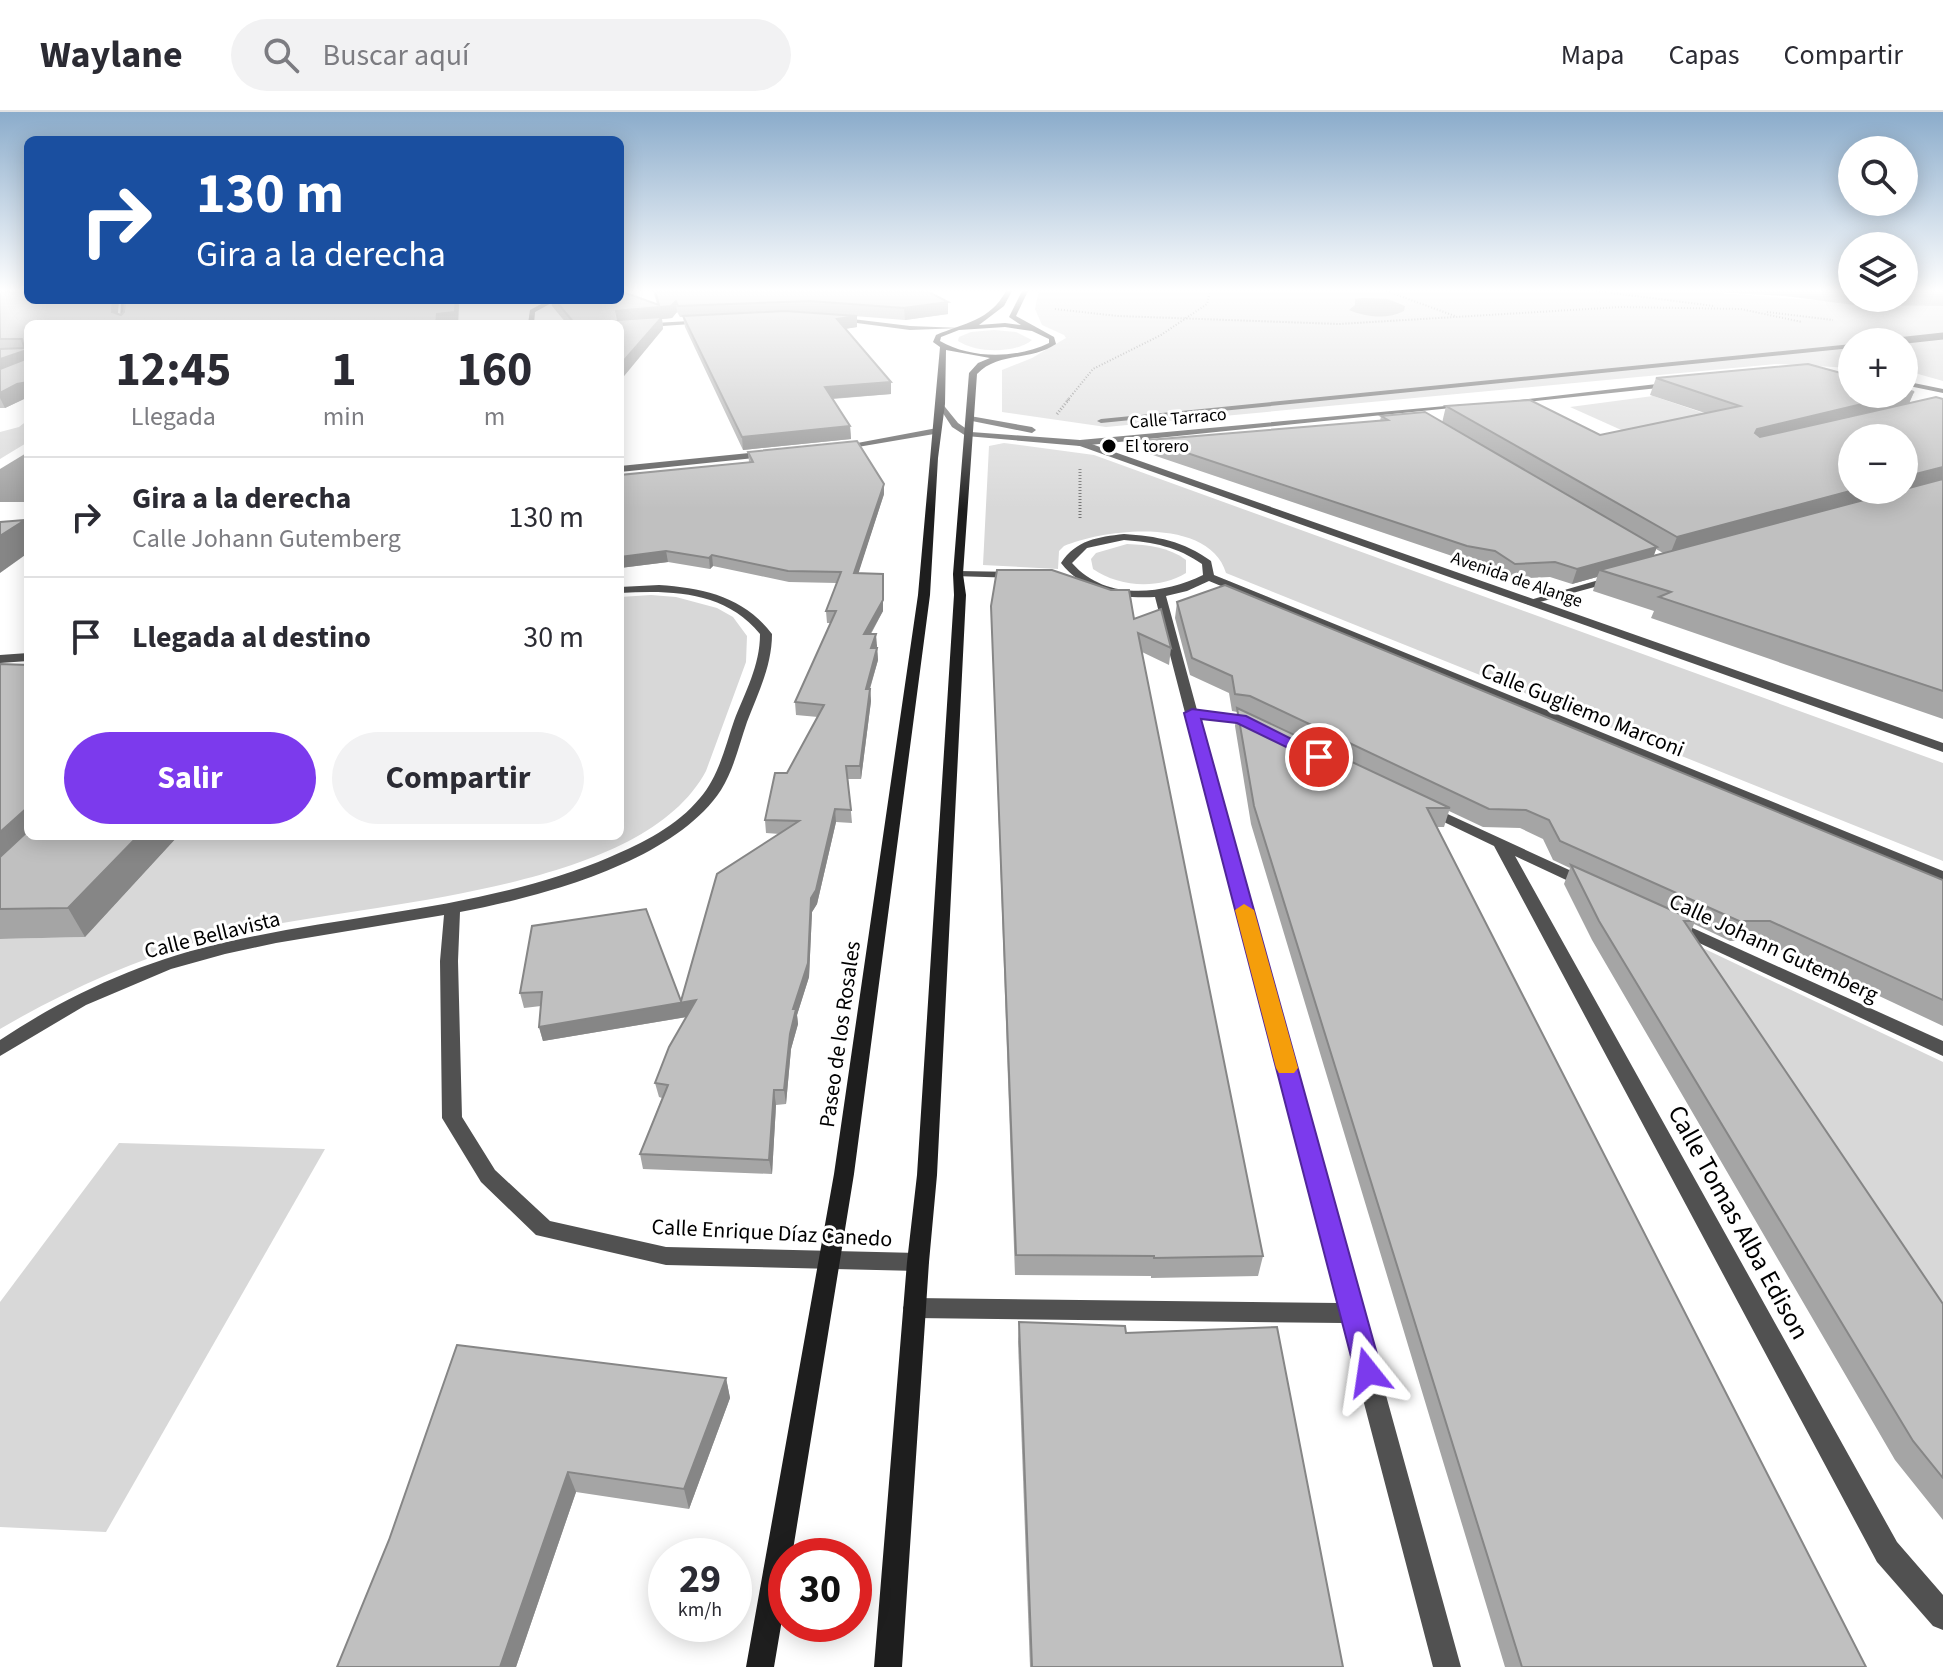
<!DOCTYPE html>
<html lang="es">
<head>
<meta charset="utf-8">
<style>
  body { margin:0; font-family:"Source Sans 3",sans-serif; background:#f2f2f3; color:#2b2b33; height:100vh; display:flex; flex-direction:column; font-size:30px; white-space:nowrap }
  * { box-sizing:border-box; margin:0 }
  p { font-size:26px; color:#7c7c81 }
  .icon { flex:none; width:44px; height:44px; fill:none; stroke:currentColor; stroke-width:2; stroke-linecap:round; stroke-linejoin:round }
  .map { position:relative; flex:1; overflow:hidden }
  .side { position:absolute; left:24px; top:208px; width:600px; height:520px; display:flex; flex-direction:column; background:#fff; border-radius:12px; box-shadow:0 4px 20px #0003 }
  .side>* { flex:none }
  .guide { position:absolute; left:24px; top:24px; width:600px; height:168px; border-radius:12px; box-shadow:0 4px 20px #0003; background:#1a4fa0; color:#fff; overflow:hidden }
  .fabs { position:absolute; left:1838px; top:24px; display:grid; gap:16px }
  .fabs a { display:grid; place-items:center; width:80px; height:80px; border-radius:50%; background:#fff; box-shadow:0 4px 20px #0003; font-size:40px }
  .speed { position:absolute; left:648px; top:1426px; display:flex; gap:16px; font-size:40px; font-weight:700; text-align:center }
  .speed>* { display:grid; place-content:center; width:104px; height:104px; border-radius:50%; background:#fff; box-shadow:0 4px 20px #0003; line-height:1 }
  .speed small { font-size:20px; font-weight:400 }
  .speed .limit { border:12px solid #d22; background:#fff; color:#111 }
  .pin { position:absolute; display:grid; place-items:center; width:68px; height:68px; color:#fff; margin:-34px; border:4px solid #fff; border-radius:50%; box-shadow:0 2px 8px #0007 }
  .me { position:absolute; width:88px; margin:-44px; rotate:345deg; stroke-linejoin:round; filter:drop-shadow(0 0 6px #0008) }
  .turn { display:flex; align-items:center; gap:28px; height:168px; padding:0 40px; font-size:36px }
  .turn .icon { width:104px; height:104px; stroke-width:2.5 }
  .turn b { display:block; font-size:56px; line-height:68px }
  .eta { display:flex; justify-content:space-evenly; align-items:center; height:136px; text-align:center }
  .eta b { font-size:48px; font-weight:700; line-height:56px }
  .primary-button { display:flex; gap:16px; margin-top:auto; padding:16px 40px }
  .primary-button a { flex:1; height:92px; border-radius:48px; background:#7c3aed; color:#fff; font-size:32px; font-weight:700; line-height:92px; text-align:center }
  .primary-button a+a { background:#f2f2f3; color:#2b2b33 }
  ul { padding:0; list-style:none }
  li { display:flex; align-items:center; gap:24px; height:120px; padding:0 40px; border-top:2px solid #e1e1e2 }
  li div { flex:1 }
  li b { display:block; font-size:30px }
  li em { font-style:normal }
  header { display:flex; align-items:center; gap:48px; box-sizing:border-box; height:112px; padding:0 40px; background:#fff; border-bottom:2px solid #e1e1e2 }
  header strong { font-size:38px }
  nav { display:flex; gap:44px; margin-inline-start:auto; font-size:28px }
  .search { width:560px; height:72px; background:#f2f2f3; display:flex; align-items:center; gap:20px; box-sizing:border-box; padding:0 28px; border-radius:44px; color:#7c7c81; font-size:30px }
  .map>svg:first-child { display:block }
</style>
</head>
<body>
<header>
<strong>Waylane</strong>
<div class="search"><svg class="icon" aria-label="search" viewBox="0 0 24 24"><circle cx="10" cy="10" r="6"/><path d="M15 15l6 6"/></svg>Buscar aquí</div>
<nav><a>Mapa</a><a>Capas</a><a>Compartir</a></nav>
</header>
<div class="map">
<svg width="1943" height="1555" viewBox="0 0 1943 1555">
  <rect width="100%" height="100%" fill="#fff"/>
  <!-- green -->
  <g fill="#d8d8d8">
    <path d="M1039,179H1700C1781,186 1862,193 1943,194V269L1904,258V230H1852V256L1776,252L1106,315L1002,300V258L1032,246L1066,226L1064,223L1042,213L1035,197Z"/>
    <path d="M994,218L1016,220L1032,228C1015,242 976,241 958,229L959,225L971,220Z"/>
    <polygon points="1653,284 1718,306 1628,321 1570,295"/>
    <polygon points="28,308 28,330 0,347 0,320 19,315"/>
    <path d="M1004,331L1094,343L1943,651V749L1226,461C1210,405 1106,416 1064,434L1059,439L1058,457L983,453L989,334Z"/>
    <path d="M1127,432C1148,433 1169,435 1186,448V461C1158,478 1119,475 1093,457L1091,447L1096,441Z"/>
    <path d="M651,483L676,485L717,496L733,505L747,524L746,550L706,659C636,790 334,789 200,829C130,850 63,880 0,917V827L85,825L178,724H620V485Z"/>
    <polygon points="1688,829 1943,950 1943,1201"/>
    <polygon points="119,1031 325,1037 106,1420 0,1415 0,1190"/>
  </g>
  <!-- water -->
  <g fill="#9f9f9f">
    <polygon points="1700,179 1852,179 1852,186 1904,186 1904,179 1943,179 1943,194 1854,193 1785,184"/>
    <path d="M1363,186L1388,187L1405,194L1404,199C1387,208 1366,205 1349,198L1355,193V187Z"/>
    <polygon points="28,340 28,390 0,390 0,357"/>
  </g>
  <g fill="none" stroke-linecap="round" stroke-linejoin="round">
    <!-- path-far1 -->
    <g stroke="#737373" stroke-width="2" stroke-dasharray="1 2" stroke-linecap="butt">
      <polyline points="1386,179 1455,204"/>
      <polyline points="1596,179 1714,194"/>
      <polyline points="1055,197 1118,204 1339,212 1621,195 1741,197 1802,210"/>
      <polyline points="1767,200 1833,208"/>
      <polyline points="1067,289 1093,257 1161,223 1207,192 1210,179"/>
    </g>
    <!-- path -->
    <g stroke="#737373" stroke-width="3" stroke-dasharray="1 2" stroke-linecap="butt">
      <polyline points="1057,302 1069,287"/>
      <polyline points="1080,357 1080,407"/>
    </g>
    <!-- pedestrian -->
    <polygon fill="#515151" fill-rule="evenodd" points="1852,232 1852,236 1101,311 1097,309 1101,307"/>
    <!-- minor -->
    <g fill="#515151" fill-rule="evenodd">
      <polygon points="121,188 127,188 126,212 120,212"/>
      <polygon points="549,188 557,188 535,200 534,212 528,212 530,198"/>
      <polygon points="836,205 910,214 961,216 910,218 834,208"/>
      <polygon points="707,208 705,211 620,217 620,213"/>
      <polygon points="1904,269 1943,277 1943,281 1904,273"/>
      <polygon points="1674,270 1677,274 1498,293 1494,291"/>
      <polygon points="941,290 958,311 971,320 1080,328 1467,292 1471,294 1080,334 966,324 952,315 937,292"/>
      <polygon points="970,304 1032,315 1036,318 1032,321 967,308"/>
      <path d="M1124,422C1156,424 1184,429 1211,449L1214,463L1943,759V770L1937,768L1209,469L1187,479L1166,484L1197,598L1246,604L1263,615L1256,619L1238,611L1199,606L1461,1555H1433L1343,1211L914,1206L906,1203L903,1196L906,1189L914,1186L1338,1191L1155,485C1119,487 1084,480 1061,451C1076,428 1098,425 1124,422ZM1124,428C1153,430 1178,435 1202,452L1203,463C1162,483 1105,489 1072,451L1087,436Z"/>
      <polygon points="958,459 1017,460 1022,463 1017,466 954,464 953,462"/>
      <polygon points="1616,463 1620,464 1620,468 1529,493 1523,490"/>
      <path d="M659,473C704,476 744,485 772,522C772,554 758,581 747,610C739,633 734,657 721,678C674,750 540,785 460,800L458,849L462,1005L495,1058L550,1109L666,1135L918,1141L926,1143L929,1150L926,1157L918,1159L666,1153L536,1123L481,1070L442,1006L440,849L444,803L276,831L225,842L171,857L86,893L0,944V928C69,882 145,848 227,830C355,801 488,797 610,745C643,731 677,714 700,686C719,664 725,635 734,609C745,580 760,554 760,522C725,479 672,478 620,481V475Z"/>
      <polygon points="28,541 28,549 0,551 0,543"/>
      <polygon points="1428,693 1591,768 1593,771 1585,776 1579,774 1515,744 1897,1430 1943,1483 1943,1518 1933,1514 1877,1450 1494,734 1423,700 1421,697"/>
      <polygon points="1675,808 1943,929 1943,944 1669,817 1667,813"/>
    </g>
    <!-- tertiary -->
    <g fill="#515151" fill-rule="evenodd">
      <polygon points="937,316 940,317 940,321 840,338 836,335"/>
      <polygon points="1077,329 1083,329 1943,631 1943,640 1077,333"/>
      <polygon points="770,339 774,342 773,344 620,360 620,354"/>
    </g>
    <!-- secondary -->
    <path fill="#1e1e1e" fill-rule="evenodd" d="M1006,179H1012L1004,194L979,213L1005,211L1021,213L1009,205L1022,179H1028L1016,204L1054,225L1056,232C1031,249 998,240 977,262L963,462L966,483L937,1063L929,1150L902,1555H874L907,1150L917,1063L954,483L953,462L969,261L978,251L990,246L946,238L945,292L938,346L930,483L854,1062L792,1444H786V1484L774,1555H746L834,1062L918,483L940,235L933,230L936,223C964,211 990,209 1006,179ZM1005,215L1032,219L1049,227V231C1016,247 971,247 940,229L941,225L959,218Z"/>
    <!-- pedestrian-bridge -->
    <polyline stroke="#515151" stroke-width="7" points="1888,230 1943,224"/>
  </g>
  <!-- wall -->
  <g fill="#a5a5a5" fill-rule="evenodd">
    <polygon points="0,179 121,203 124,200 125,188 459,188 458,212 28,212 28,286 24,287 5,296 0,296"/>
    <polygon points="653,179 927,179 948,190 948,202 905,208 803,200 857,215 845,217 891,282 833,287 850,314 851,327 743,338 685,215 683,205 680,205 677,200 672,206 662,207 663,217 620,212 567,212 552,194 551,188 657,192"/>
    <path d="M1656,266L1914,280L1909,291L1943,287V607L1651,506L1654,499L1593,479L1597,465L1572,472L1550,465L1511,467L1491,453L1464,448L1147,341L1148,328L1380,309L1381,304L1442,311L1446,294L1600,323L1705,301L1650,283ZM1656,437L1663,441L1654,443Z"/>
    <polygon points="748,340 884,372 884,382 858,461 883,473 883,499 871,522 877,534 878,548 870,577 871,589 861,667 848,667 852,711 836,710 817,792 812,800 809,865 797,903 798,912 791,937 786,992 776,993 772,1062 643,1057 640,1042 662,986 659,985 655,971 687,905 543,929 539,915 541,894 524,896 520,881 532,814 681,889 780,722 766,721 765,708 787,661 818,605 796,603 795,590 831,511 827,511 826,499 837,471 789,470 713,454 710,457 668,450 620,456 749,350"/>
    <polygon points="1111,478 1134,507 1171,536 1169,553 1142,540 1263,1144 1258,1164 1151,1166 1151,1164 1015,1163 991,494"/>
    <polygon points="1177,490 1943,768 1943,914 1760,828 1730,829 1694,812 1691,820 1943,1192 1943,1408 1895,1348 1592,828 1564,772 1570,756 1553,748 1543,727 1520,716 1483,715 1449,699 1444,715 1437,715 1866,1555 1505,1555 1251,712 1235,614 1237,600 1232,599 1229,581 1190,563 1175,506"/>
    <polygon points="0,552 28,724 178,724 85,825 0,827"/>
    <polygon points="1019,1210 1343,1555 1030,1555 1018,1230"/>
    <polygon points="726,1266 730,1286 689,1397 576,1380 516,1555 337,1555 389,1428"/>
  </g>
  <!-- shaded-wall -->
  <g fill="#868686">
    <polygon points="113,188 119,188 117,212 112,200"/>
    <polygon points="456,188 459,188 458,212 436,212 437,202"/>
    <polygon points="676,189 677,200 672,206 662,207 663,217 620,269 618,211 616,199 671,194"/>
    <polygon points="948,190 948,202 905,208 904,196"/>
    <polygon points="857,204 857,215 837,218 837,207"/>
    <polygon points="24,239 28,247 0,263 0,247"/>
    <polygon points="28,270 28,286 24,287 5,296 0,286 0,281 17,272"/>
    <polygon points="891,270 891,282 826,287 825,275"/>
    <polygon points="1914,280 1907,296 1750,335 1757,317"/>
    <polygon points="850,314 851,327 743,338 742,325"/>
    <polygon points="1943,355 1943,370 1669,445 1677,425 1854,378 1904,378 1904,365"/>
    <polygon points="884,372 884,382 855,472 854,461"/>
    <polygon points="25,408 28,414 28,441 0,461 0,424"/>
    <polygon points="1657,435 1651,450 1600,458 1597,465 1572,472 1577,457"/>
    <polygon points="666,439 668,450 620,456 620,445"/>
    <polygon points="712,443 713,454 710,457 709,446"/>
    <polygon points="883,462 883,499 864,533 864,522"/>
    <polygon points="876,522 877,534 872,548 871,536"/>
    <polygon points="877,536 878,548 866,589 866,577"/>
    <polygon points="870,577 871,589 861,667 860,654"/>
    <polygon points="28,695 28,724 0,765 0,720"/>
    <polygon points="835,697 836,710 817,792 812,800 809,865 797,903 798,912 791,937 786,992 784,978 793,897 811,786"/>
    <polygon points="138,724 178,724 85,825 68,796"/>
    <polygon points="696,888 698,903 543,929 539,915"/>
    <polygon points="774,978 776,993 772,1062 769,1048"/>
    <polygon points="726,1266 730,1286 689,1397 684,1377"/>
    <polygon points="568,1360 576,1380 516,1555 500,1555"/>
  </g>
  <!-- building -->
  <g fill="#c0c0c0" stroke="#868686" stroke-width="2">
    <polygon points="0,179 28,179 28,188 113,188 112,200 121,203 124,200 125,188 456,188 455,200 437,202 436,212 293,212 219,209 210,212 28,212 28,270 17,272 0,281 0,257 23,248 24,239 0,247 0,237 24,236 22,227 0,227"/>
    <polygon points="620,179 659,193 655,179 927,179 948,190 904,196 810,189 678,194 676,189 671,194 616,199 618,208 662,205 620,253 620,212 575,212 555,188 620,188"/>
    <polygon points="785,199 857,204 837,207 891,270 825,275 850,314 742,325 683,204"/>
    <polygon points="1808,252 1852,264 1852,282 1904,282 1757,317 1755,321 1760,325 1936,285 1943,287 1943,355 1904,365 1904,326 1852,326 1852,378 1854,378 1677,425 1446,294 1530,288 1600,323 1740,294 1656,266"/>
    <polygon points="1904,277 1914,280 1904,282"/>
    <polygon points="1425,300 1657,435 1577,457 1555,450 1515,452 1495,439 1467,434 1148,328 1388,308 1381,304"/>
    <polygon points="857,329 884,372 854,461 883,462 883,488 864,522 876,522 871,536 877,536 866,577 870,577 860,654 846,654 851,698 835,697 816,778 811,786 808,851 793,897 796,897 790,922 784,978 774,978 769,1048 640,1042 668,973 655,971 669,935 696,888 539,915 542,880 520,881 532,814 646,797 681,889 717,762 799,709 765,708 775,661 787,661 824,593 795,590 836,499 826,499 841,460 788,459 712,443 709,446 666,439 620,445 620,363 753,350 748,340"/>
    <polygon points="1943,367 1943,579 1659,485 1671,480 1600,458"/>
    <polygon points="25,408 0,424 0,410"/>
    <polygon points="997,458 1052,458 1111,478 1129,478 1134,507 1161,497 1171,536 1138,521 1263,1144 1154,1146 1154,1144 1016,1143 991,494"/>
    <polygon points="1225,473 1943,768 1943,888 1770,809 1739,809 1560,729 1549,708 1526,698 1489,697 1250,584 1235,582 1232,564 1192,546 1177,490"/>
    <polygon points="0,552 28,553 28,695 0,720"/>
    <polygon points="1237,596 1450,696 1427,696 1866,1555 1522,1555 1254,694"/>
    <polygon points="28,719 28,724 138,724 68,796 0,797 0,745"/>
    <polygon points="1571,753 1696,809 1684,809 1943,1192 1943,1366 1913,1329 1599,809"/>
    <polygon points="1019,1210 1125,1214 1126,1221 1277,1215 1343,1555 1032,1555"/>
    <polygon points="457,1233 726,1266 684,1377 568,1360 500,1555 337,1555 389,1428"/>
  </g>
  <!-- sky -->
  <linearGradient id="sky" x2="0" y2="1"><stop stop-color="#8baccb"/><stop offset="0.45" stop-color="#fff"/><stop offset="1" stop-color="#fff" stop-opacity="0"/></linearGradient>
  <rect width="1943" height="397" fill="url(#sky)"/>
  <!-- route -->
  <polygon fill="#7c3aed" stroke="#51269a" stroke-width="2" points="1192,597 1246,604 1327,645 1325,648 1313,648 1237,611 1201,607 1382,1260 1378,1269 1368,1272 1359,1269 1355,1260 1184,601"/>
  <!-- slow -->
  <polygon fill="#f59e0b" points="1244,792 1254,798 1298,956 1294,961 1279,961 1276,956 1235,798"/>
  <!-- markers -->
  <circle fill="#000" stroke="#fff" stroke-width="3" cx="1109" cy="334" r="8"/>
  <g text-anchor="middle" stroke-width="6" stroke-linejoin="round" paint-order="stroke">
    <!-- far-street labels -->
    <g font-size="18" fill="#000" stroke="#fff">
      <text transform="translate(1178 306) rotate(-5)" y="6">Calle Tarraco</text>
      <text transform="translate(1517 467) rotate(19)" y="6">Avenida de Alange</text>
    </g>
    <!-- far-poi labels -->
    <g font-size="18" fill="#000" stroke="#fff" text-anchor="start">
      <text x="1125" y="340">El torero</text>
    </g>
    <!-- street labels -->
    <g font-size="22" fill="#000" stroke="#fff">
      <text transform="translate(1583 597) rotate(22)" y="8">Calle Gugliemo Marconi</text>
      <text transform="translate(212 822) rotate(-14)" y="8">Calle Bellavista</text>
      <text transform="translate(1774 835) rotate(25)" y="8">Calle Johann Gutemberg</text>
      <text transform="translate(839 922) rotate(-82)" y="8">Paseo de los Rosales</text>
      <text transform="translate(772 1120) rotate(3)" y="8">Calle Enrique Díaz Canedo</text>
    </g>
    <!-- near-street labels -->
    <g font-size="26" fill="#000" stroke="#fff">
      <text transform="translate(1739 1110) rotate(61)" y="9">Calle Tomas Alba Edison</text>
    </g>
  </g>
</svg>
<div class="fabs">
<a><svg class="icon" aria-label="search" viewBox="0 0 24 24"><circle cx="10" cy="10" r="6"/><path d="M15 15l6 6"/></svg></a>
<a><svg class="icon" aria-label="layers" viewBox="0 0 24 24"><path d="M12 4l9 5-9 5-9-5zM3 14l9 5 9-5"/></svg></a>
<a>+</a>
<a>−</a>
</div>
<div class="speed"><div>29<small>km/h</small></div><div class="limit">30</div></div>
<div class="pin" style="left:1319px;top:645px;background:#d93025"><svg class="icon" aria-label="arrive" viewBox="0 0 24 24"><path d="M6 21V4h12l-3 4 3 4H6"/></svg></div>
<svg class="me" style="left:1368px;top:1260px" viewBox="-20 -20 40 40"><path d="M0-17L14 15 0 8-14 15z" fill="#7c3aed" stroke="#fff" stroke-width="4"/></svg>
<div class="guide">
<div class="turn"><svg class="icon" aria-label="right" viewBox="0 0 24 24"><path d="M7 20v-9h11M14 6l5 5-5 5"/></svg><div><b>130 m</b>Gira a la derecha</div></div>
</div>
<section class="side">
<div class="eta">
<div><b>12:45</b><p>Llegada</p></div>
<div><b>1</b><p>min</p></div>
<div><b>160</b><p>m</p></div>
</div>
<ul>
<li><svg class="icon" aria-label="right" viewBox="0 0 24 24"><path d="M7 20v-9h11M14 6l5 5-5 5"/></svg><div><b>Gira a la derecha</b><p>Calle Johann Gutemberg</p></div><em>130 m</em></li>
<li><svg class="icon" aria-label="arrive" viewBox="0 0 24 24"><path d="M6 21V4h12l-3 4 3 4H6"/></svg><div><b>Llegada al destino</b></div><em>30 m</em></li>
</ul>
<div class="primary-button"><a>Salir</a><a>Compartir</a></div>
</section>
</div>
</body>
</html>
